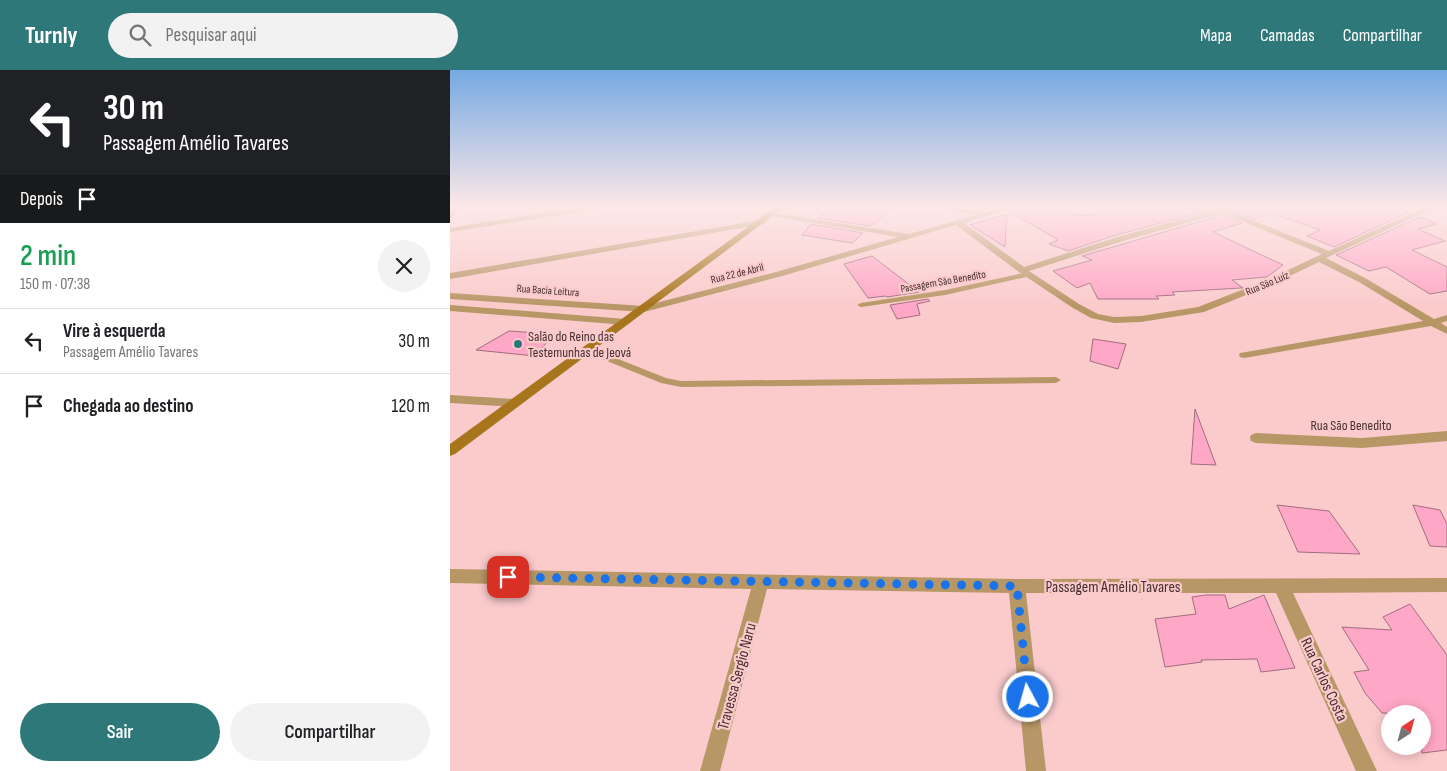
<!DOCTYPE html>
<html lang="pt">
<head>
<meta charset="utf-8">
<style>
  body { margin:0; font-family:"Sofia Sans Condensed",sans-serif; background:#f2f2f2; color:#202124; height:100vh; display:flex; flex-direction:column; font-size:19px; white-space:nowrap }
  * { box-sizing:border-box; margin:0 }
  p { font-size:16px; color:#757577 }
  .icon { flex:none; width:28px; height:28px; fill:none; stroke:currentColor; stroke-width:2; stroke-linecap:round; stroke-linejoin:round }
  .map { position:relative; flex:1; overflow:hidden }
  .panel { display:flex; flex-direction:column; background:#fff; width:450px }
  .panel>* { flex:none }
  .top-card { background:#202124; color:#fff; overflow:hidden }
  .needle { width:32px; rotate:36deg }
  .tools { position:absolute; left:931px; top:635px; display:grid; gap:10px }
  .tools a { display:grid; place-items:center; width:50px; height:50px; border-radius:50%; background:#fff; box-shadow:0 2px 12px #0003; font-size:25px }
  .pin { position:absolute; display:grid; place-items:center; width:42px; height:42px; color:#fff; margin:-21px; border-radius:10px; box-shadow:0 2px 8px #0006 }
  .me { position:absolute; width:55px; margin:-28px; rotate:354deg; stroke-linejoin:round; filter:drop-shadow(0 0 4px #0008) }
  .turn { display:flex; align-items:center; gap:18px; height:105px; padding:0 20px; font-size:22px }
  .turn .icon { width:65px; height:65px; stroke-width:2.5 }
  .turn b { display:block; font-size:35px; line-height:42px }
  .then { display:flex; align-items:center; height:48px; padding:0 20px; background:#0003; gap:10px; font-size:19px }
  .round { display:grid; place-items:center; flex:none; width:52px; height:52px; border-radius:26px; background:#f2f2f2 }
  .summary { display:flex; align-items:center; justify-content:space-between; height:85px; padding:0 20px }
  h1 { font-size:30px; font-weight:600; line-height:38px; color:#1e9e55 }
  .button { display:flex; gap:10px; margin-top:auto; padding:10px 20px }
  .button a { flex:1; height:58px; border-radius:30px; background:#2e7879; color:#fff; font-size:20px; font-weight:600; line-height:58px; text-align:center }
  .button a+a { background:#f2f2f2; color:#202124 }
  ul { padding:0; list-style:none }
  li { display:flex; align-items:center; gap:15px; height:65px; padding:0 20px; border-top:1px solid #e0e0e0 }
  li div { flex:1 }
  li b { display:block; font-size:19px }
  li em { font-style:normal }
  header { display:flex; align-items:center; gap:30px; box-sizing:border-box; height:70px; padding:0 25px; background:#2e7879; color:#fff }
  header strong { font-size:24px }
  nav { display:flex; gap:28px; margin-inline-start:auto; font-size:18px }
  .search { width:350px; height:45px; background:#f2f2f2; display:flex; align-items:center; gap:12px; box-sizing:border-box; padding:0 18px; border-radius:28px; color:#757577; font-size:19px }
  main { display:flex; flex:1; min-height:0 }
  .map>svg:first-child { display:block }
</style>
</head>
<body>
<header>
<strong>Turnly</strong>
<div class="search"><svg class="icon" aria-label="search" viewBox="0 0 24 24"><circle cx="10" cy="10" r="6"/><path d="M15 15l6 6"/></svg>Pesquisar aqui</div>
<nav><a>Mapa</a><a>Camadas</a><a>Compartilhar</a></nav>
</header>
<main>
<section class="panel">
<div class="top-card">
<div class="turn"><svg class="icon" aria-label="left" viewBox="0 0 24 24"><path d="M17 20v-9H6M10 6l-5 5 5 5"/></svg><div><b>30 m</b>Passagem Amélio Tavares</div></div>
<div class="then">Depois<svg class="icon" aria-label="arrive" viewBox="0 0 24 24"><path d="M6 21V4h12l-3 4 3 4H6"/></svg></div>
</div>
<div class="summary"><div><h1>2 min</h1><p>150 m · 07:38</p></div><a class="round"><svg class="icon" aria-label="close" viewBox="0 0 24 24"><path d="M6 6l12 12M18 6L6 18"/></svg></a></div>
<ul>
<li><svg class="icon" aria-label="left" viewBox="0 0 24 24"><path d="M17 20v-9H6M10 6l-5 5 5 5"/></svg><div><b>Vire à esquerda</b><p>Passagem Amélio Tavares</p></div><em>30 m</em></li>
<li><svg class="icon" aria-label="arrive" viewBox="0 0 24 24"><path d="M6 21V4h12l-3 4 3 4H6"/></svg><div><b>Chegada ao destino</b></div><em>120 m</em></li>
</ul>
<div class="button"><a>Sair</a><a>Compartilhar</a></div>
</section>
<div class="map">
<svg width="997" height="701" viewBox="0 0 997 701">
  <rect width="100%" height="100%" fill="#fbcbcc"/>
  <!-- building -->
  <g fill="#ffa7c6" stroke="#a06d7f">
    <polygon points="379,138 442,138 421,156 368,148"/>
    <polygon points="564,138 609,138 631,146 679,138 764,139 666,165 618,181 599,174 608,170 559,141"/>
    <polygon points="787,138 949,138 959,142 884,177 857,166 870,160 821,143 804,149 784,141"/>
    <polygon points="557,144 555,177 520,155"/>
    <polygon points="772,145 792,153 763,162 833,195 817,207 782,210 793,218 791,218 722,222 725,225 706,226 709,229 648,229 640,213 627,218 603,201 642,190 632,186"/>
    <polygon points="970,147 987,154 968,159 995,171 962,180 997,197 997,221 980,224 936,197 919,201 886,185"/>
    <polygon points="361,154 413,163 402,173 352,165"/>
    <polygon points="422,186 469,222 437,227 436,226 418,228 394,194"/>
    <polygon points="478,229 480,231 467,234 470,245 447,249 440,235"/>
    <polygon points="59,261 104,264 85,286 26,280"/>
    <polygon points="643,269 676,274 668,299 640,291"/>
    <polygon points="745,339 766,395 741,394"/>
    <polygon points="827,435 879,441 910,484 848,482"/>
    <polygon points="963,435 990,440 997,454 997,477 980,476"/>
    <polygon points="756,525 775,525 779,539 814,525 845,598 811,602 807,589 751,590 752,592 715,597 705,549 746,544 742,527"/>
    <polygon points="960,534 997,585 997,680 972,683 972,644 932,643 915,623 904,602 919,600 892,557 942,560 933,547"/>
  </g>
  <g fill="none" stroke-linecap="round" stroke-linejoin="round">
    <!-- lane -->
    <g fill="#b89766" fill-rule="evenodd">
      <polygon points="578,202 581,202 581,206 495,225 411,237 407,235 411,233 495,220"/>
      <polygon points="138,277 216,308 231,311 606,307 611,310 606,313 231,317 211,313 135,282 134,280 135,278"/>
    </g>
    <!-- street -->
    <g fill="#b89766" fill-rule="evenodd">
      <polygon points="0,138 8,138 3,147 0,147"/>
      <polygon points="125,138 144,138 140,140 0,162 0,158"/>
      <path d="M493,138C507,138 520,140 534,142C539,142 553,138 562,138L514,153L574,197L667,167L766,140V138H785L780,141L879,181L973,138H984L876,188L915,208L984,249L997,245V251L991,253L997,257V264L981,256L794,288L790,287L789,285L790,283L973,251L909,212L869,192L823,214L754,242L691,252L664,253L641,248L623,238L569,202L506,155L332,206L194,242L0,229V223L194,236L326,202L448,167L321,146L317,144L318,142L459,164L527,145ZM772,143L872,184L817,210L748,237L691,246L664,247L648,244L629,234L579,201L673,171Z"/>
      <polygon points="311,150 315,152 314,154 0,209 0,203"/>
      <polygon points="0,235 176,249 181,252 176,255 0,241"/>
      <polygon points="0,325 66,329 72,333 66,337 0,333"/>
      <polygon points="997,361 997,371 912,378 806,373 801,371 800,368 801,365 806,363 912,368"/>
      <polygon points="0,499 567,509 997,508 997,522 843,523 927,701 906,701 826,523 576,523 596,701 576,701 559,523 317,519 270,701 250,701 301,519 0,513"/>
    </g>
    <!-- secondary -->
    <polygon fill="#a6751c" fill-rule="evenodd" points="324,138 333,138 5,384 0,386 0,374"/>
  </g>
  <!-- sky -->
  <linearGradient id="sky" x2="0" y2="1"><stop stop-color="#75a9e2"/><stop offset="0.58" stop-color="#fde8e8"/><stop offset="1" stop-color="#fde8e8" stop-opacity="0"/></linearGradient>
  <rect width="997" height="236" fill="url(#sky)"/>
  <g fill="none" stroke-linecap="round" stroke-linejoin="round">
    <!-- route -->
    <polyline stroke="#1a73e8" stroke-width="9" stroke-dasharray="0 16.2" points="58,507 567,516 578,627"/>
  </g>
  <!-- markers -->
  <circle fill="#2e7879" stroke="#fbcbcc" stroke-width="2" cx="68" cy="274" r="5"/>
  <g text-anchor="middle" stroke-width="4.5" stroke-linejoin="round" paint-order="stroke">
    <!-- far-street labels -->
    <g font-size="11" fill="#462f30" stroke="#fbcbcc">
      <text transform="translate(287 203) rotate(-14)" y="4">Rua 22 de Abril</text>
      <text transform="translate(493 211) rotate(-10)" y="4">Passagem São Benedito</text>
      <text transform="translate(817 213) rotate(-23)" y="4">Rua São Luíz</text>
      <text transform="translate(98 220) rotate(4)" y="4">Rua Bacia Leitura</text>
    </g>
    <!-- poi labels -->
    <g font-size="14" fill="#462f30" stroke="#fbcbcc" text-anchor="start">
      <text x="78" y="271">Salão do Reino das<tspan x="78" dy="16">Testemunhas de Jeová</tspan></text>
    </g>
    <!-- street labels -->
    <g font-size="14" fill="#462f30" stroke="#fbcbcc">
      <text x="901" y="360">Rua São Benedito</text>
    </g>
    <!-- near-street labels -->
    <g font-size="16" fill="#462f30" stroke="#fbcbcc">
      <text x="663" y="522">Passagem Amélio Tavares</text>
      <text transform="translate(286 606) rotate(-75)" y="6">Travessa Sergio Naru</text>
      <text transform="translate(875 609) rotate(65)" y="6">Rua Carlos Costa</text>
    </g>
  </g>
</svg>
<div class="tools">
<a><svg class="needle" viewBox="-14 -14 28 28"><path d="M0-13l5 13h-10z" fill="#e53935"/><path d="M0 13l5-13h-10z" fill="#757577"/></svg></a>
</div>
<div class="pin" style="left:58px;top:507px;background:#d93025"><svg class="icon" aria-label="arrive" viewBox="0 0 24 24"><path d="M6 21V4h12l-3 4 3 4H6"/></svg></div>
<svg class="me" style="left:578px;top:627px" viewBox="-20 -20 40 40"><circle r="17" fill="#1a73e8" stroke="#fff" stroke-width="3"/><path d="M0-11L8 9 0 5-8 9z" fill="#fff"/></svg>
</div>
</main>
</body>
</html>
